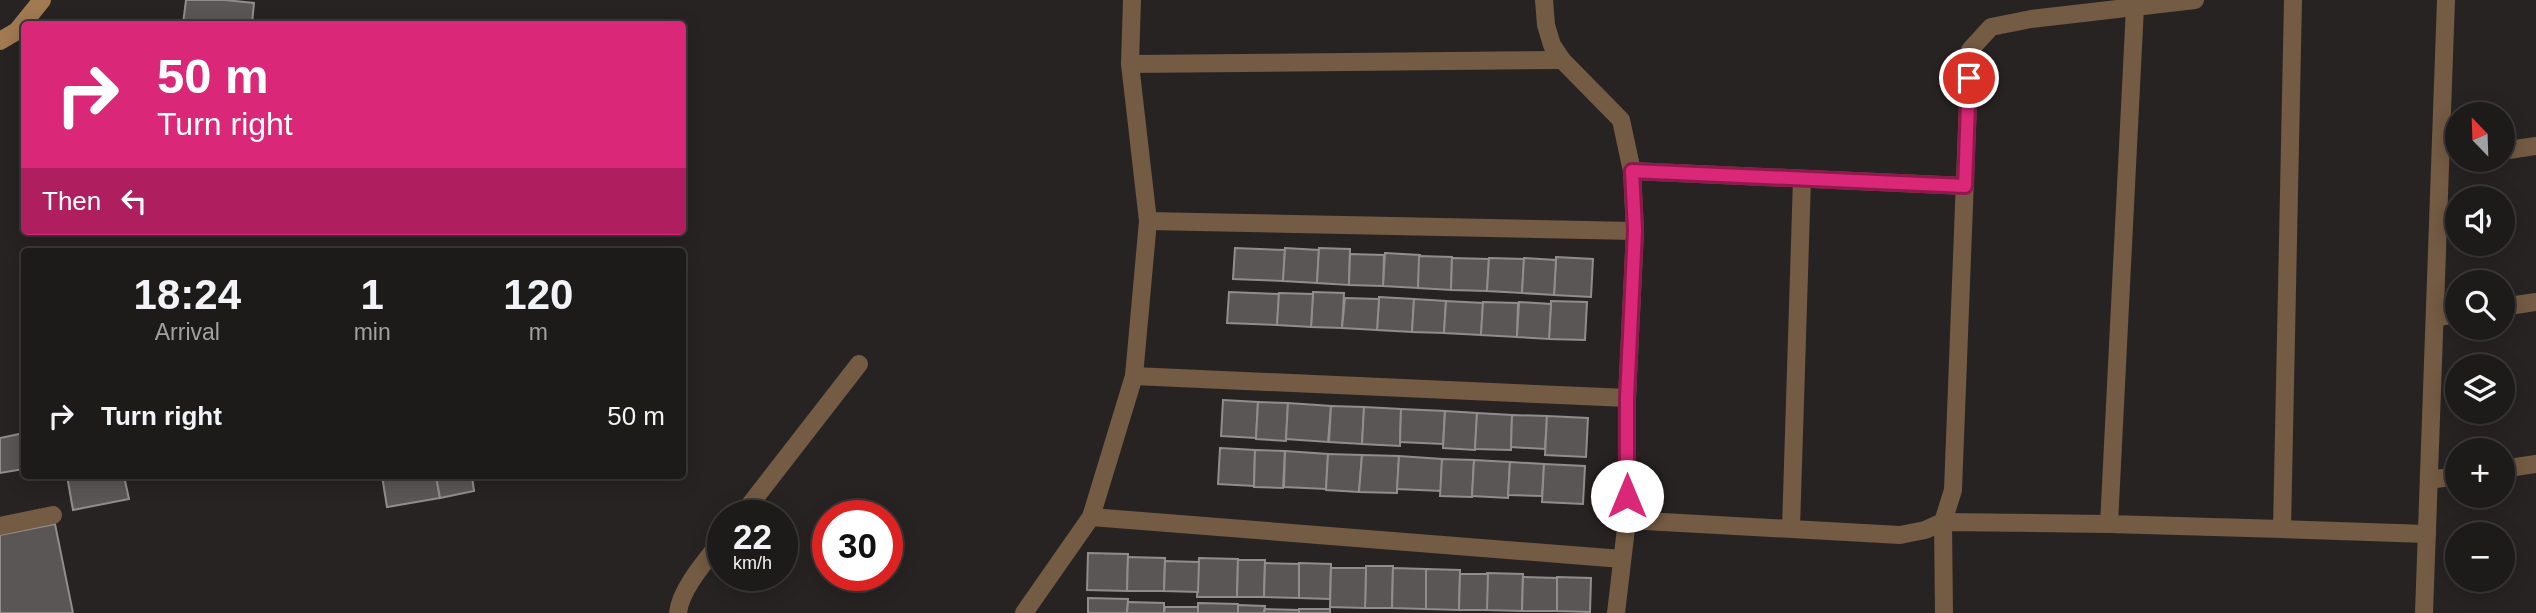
<!DOCTYPE html>
<html lang="en">
<head>
<meta charset="utf-8">
<style>
  body { margin:0; font-family:Arial,sans-serif; background:#252323; color:#f1f3f6; height:100vh; display:flex; flex-direction:column; font-size:26px; white-space:nowrap }
  * { box-sizing:border-box; margin:0 }
  p { font-size:23px; color:#a0a1a2 }
  .icon { flex:none; width:38px; height:38px; fill:none; stroke:currentColor; stroke-width:2; stroke-linecap:round; stroke-linejoin:round }
  .map { position:relative; flex:1; overflow:hidden }
  .panel { position:absolute; left:21px; top:248px; width:665px; height:231px; display:flex; flex-direction:column; background:#1d1a1a; border-radius:7px; box-shadow:0 4px 18px #0003,0 0 0 2px #3b3839 }
  .panel>* { flex:none }
  .top-card { position:absolute; left:21px; top:21px; width:665px; height:214px; border-radius:7px; box-shadow:0 4px 18px #0003,0 0 0 2px #3b3839; background:#db2777; color:#fff; overflow:hidden }
  .needle { width:46px; rotate:337deg }
  .controls { position:absolute; left:2445px; top:102px; display:grid; gap:14px }
  .controls a { display:grid; place-items:center; width:70px; height:70px; border-radius:50%; background:#1d1a1a; box-shadow:0 4px 18px #0003,0 0 0 2px #3b3839; font-size:35px }
  .speed { position:absolute; left:707px; top:500px; display:flex; gap:14px; font-size:35px; font-weight:700; text-align:center }
  .speed>* { display:grid; place-content:center; width:91px; height:91px; border-radius:50%; background:#1d1a1a; box-shadow:0 4px 18px #0003,0 0 0 2px #3b3839; line-height:1 }
  .speed small { font-size:18px; font-weight:400 }
  .speed .limit { border:10px solid #d22; background:#fff; color:#111 }
  .pin { position:absolute; display:grid; place-items:center; width:60px; height:60px; color:#fff; margin:-30px; border:4px solid #fff; border-radius:50%; box-shadow:0 2px 7px #0007 }
  .me { position:absolute; width:77px; margin:-38px; rotate:0deg; stroke-linejoin:round; filter:drop-shadow(0 0 5px #0008) }
  .turn { display:flex; align-items:center; gap:24px; height:147px; padding:0 21px; font-size:32px }
  .turn .icon { width:91px; height:91px; stroke-width:2.5 }
  .turn b { display:block; font-size:49px; line-height:60px }
  .then { display:flex; align-items:center; height:66px; padding:0 21px; background:#0003; gap:14px; font-size:26px }
  .eta { display:flex; justify-content:space-evenly; align-items:center; height:119px; text-align:center }
  .eta b { font-size:42px; font-weight:800; line-height:49px }
  ul { padding:0; list-style:none }
  li { display:flex; align-items:center; gap:21px; height:98px; padding:0 21px }
  li div { flex:1 }
  li b { display:block; font-size:26px }
  li em { font-style:normal }
  .map>svg:first-child { display:block }
</style>
</head>
<body>
<div class="map">
<svg width="2536" height="613" viewBox="0 0 2536 613">
  <rect width="100%" height="100%" fill="#272322"/>
  <!-- building -->
  <g fill="#5a5656" stroke="#928d8d" stroke-width="2">
    <polygon points="186,0 225,0 254,3 252,24 183,24"/>
    <polygon points="24,72 24,98 20,73"/>
    <polygon points="1235,248 1285,250 1283,281 1233,279"/>
    <polygon points="1285,248 1319,250 1317,283 1283,281"/>
    <polygon points="1319,248 1350,249 1349,285 1317,283"/>
    <polygon points="1385,253 1420,255 1418,288 1383,286"/>
    <polygon points="1350,254 1384,255 1383,286 1349,285"/>
    <polygon points="1419,256 1452,257 1451,290 1418,288"/>
    <polygon points="1556,257 1593,259 1591,297 1554,295"/>
    <polygon points="1452,258 1489,259 1487,291 1451,290"/>
    <polygon points="1489,258 1524,259 1522,293 1487,291"/>
    <polygon points="1524,258 1556,260 1554,295 1522,293"/>
    <polygon points="1229,292 1279,294 1277,325 1227,323"/>
    <polygon points="1313,292 1344,293 1342,328 1311,327"/>
    <polygon points="1279,293 1313,294 1311,327 1277,325"/>
    <polygon points="1379,297 1414,299 1412,332 1377,330"/>
    <polygon points="1345,298 1379,299 1377,330 1342,328"/>
    <polygon points="1414,299 1446,301 1444,333 1412,332"/>
    <polygon points="1446,301 1483,303 1481,335 1444,333"/>
    <polygon points="1551,301 1587,302 1585,340 1549,339"/>
    <polygon points="1483,302 1518,303 1517,337 1481,335"/>
    <polygon points="1519,302 1551,304 1549,339 1517,337"/>
    <polygon points="1223,400 1258,402 1256,438 1221,436"/>
    <polygon points="1258,402 1288,403 1286,441 1256,439"/>
    <polygon points="1288,403 1331,406 1328,442 1286,439"/>
    <polygon points="1331,406 1364,407 1362,444 1329,442"/>
    <polygon points="1364,407 1401,409 1400,446 1362,444"/>
    <polygon points="1401,409 1445,411 1443,444 1400,442"/>
    <polygon points="1445,411 1477,413 1475,450 1443,448"/>
    <polygon points="1477,413 1512,415 1511,450 1475,449"/>
    <polygon points="1512,415 1547,416 1545,449 1511,447"/>
    <polygon points="1547,416 1588,418 1586,457 1545,455"/>
    <polygon points="24,433 24,469 0,473 0,438"/>
    <polygon points="1220,448 1255,450 1254,486 1218,484"/>
    <polygon points="1255,450 1285,451 1283,488 1254,487"/>
    <polygon points="1285,451 1328,454 1326,489 1284,487"/>
    <polygon points="1328,454 1362,455 1359,492 1326,490"/>
    <polygon points="1362,455 1399,456 1397,493 1359,492"/>
    <polygon points="1399,456 1442,459 1441,491 1397,489"/>
    <polygon points="1442,459 1474,460 1472,497 1440,496"/>
    <polygon points="1474,460 1510,462 1508,498 1472,496"/>
    <polygon points="1510,462 1544,464 1542,496 1508,495"/>
    <polygon points="1544,464 1585,466 1583,504 1542,502"/>
    <polygon points="67,476 124,476 129,499 73,510"/>
    <polygon points="382,476 436,476 440,498 387,507"/>
    <polygon points="436,476 472,476 474,491 440,498"/>
    <polygon points="55,524 73,613 0,613 0,535"/>
    <polygon points="1088,553 1128,554 1127,591 1087,590"/>
    <polygon points="1128,557 1165,558 1164,591 1127,591"/>
    <polygon points="1199,558 1238,559 1237,597 1197,597"/>
    <polygon points="1238,560 1265,560 1264,597 1237,597"/>
    <polygon points="1165,561 1199,562 1198,592 1164,591"/>
    <polygon points="1265,563 1300,564 1299,598 1264,597"/>
    <polygon points="1299,563 1331,564 1330,599 1299,598"/>
    <polygon points="1366,566 1393,566 1392,608 1365,608"/>
    <polygon points="1331,568 1366,568 1365,608 1330,607"/>
    <polygon points="1393,568 1426,569 1426,609 1392,608"/>
    <polygon points="1426,569 1460,570 1459,610 1426,609"/>
    <polygon points="1487,573 1523,574 1522,611 1487,610"/>
    <polygon points="1460,574 1488,574 1487,610 1459,610"/>
    <polygon points="1523,577 1557,578 1557,611 1522,611"/>
    <polygon points="1557,577 1591,578 1590,612 1557,611"/>
    <polygon points="1088,598 1128,599 1127,613 1088,613"/>
    <polygon points="1128,602 1164,603 1164,613 1127,613"/>
    <polygon points="1198,603 1238,604 1238,613 1198,613"/>
    <polygon points="1238,605 1265,606 1264,613 1238,613"/>
    <polygon points="1165,607 1198,607 1198,613 1164,613"/>
    <polygon points="1265,609 1299,610 1299,613 1264,613"/>
    <rect x="1299" y="609" width="31" height="4"/>
  </g>
  <g fill="none" stroke-linecap="round" stroke-linejoin="round">
    <!-- lane -->
    <polyline stroke="#745b43" stroke-width="18" points="0,526 53,515"/>
    <!-- street -->
    <g stroke="#745b43" stroke-width="18">
      <polyline points="1544,0 1546,25 1552,45 1562,60 1621,120 1632,171 1635,231 1627,398 1627,520 1616,613"/>
      <polyline points="2135,7 2109,524 2282,529 2293,0"/>
      <polyline points="1130,64 1562,60"/>
      <polyline points="2502,151 2536,146"/>
      <polyline points="1632,171 1965,186"/>
      <polyline points="1148,221 1635,231"/>
      <polyline points="2502,307 2536,302"/>
      <polyline points="2435,318 2457,314"/>
      <polyline points="1134,376 1627,398"/>
      <polyline points="2502,469 2536,464"/>
      <polyline points="2429,480 2457,476"/>
      <polyline points="741,516 859,364"/>
      <polyline points="1091,517 1622,559"/>
      <polyline points="1627,520 1900,535 1925,530 1943,522 1953,490 1970,50 1991,27 2031,19 2195,0"/>
      <polyline points="1791,528 1802,179"/>
      <polyline points="2282,529 2427,534"/>
      <path d="M678,613C680,589 708,558 723,539"/>
      <polyline points="1024,613 1091,517 1134,376 1148,221 1130,64 1132,0"/>
      <polyline points="1944,613 1943,522 2109,524"/>
      <polyline points="2424,613 2446,0"/>
    </g>
    <!-- secondary -->
    <polyline stroke="#a17a52" stroke-width="18" points="0,41 17,31 42,0"/>
  </g>
  <g fill="none" stroke-linecap="round" stroke-linejoin="round">
    <defs>
      <polyline id="route" points="1627,496 1627,398 1635,230 1632,171 1965,186 1969,78"/>
    </defs>
    <!-- route casing -->
    <use href="#route" stroke="#8e194d" stroke-width="18"/>
    <!-- route -->
    <use href="#route" stroke="#db2777" stroke-width="12"/>
  </g>
</svg>
<div class="controls">
<a><svg class="needle" viewBox="-14 -14 28 28"><path d="M0-13l5 13h-10z" fill="#e53935"/><path d="M0 13l5-13h-10z" fill="#a0a1a2"/></svg></a>
<a><svg class="icon" aria-label="sound" viewBox="0 0 24 24"><path d="M4 9h4l5-4v14l-5-4H4zM17 9q2 3 0 6"/></svg></a>
<a><svg class="icon" aria-label="search" viewBox="0 0 24 24"><circle cx="10" cy="10" r="6"/><path d="M15 15l6 6"/></svg></a>
<a><svg class="icon" aria-label="layers" viewBox="0 0 24 24"><path d="M12 4l9 5-9 5-9-5zM3 14l9 5 9-5"/></svg></a>
<a>+</a>
<a>−</a>
</div>
<div class="speed"><div>22<small>km/h</small></div><div class="limit">30</div></div>
<div class="pin" style="left:1969px;top:78px;background:#d93025"><svg class="icon" aria-label="arrive" viewBox="0 0 24 24"><path d="M6 21V4h12l-3 4 3 4H6"/></svg></div>
<svg class="me" style="left:1627px;top:496px" viewBox="-20 -20 40 40"><circle r="19" fill="#fff"/><path d="M0-13L10 11 0 6-10 11z" fill="#db2777"/></svg>
<div class="top-card">
<div class="turn"><svg class="icon" aria-label="right" viewBox="0 0 24 24"><path d="M7 20v-9h11M14 6l5 5-5 5"/></svg><div><b>50 m</b>Turn right</div></div>
<div class="then">Then<svg class="icon" aria-label="left" viewBox="0 0 24 24"><path d="M17 20v-9H6M10 6l-5 5 5 5"/></svg></div>
</div>
<section class="panel">
<div class="eta">
<div><b>18:24</b><p>Arrival</p></div>
<div><b>1</b><p>min</p></div>
<div><b>120</b><p>m</p></div>
</div>
<ul>
<li><svg class="icon" aria-label="right" viewBox="0 0 24 24"><path d="M7 20v-9h11M14 6l5 5-5 5"/></svg><div><b>Turn right</b></div><em>50 m</em></li>
</ul>
</section>
</div>
</body>
</html>
